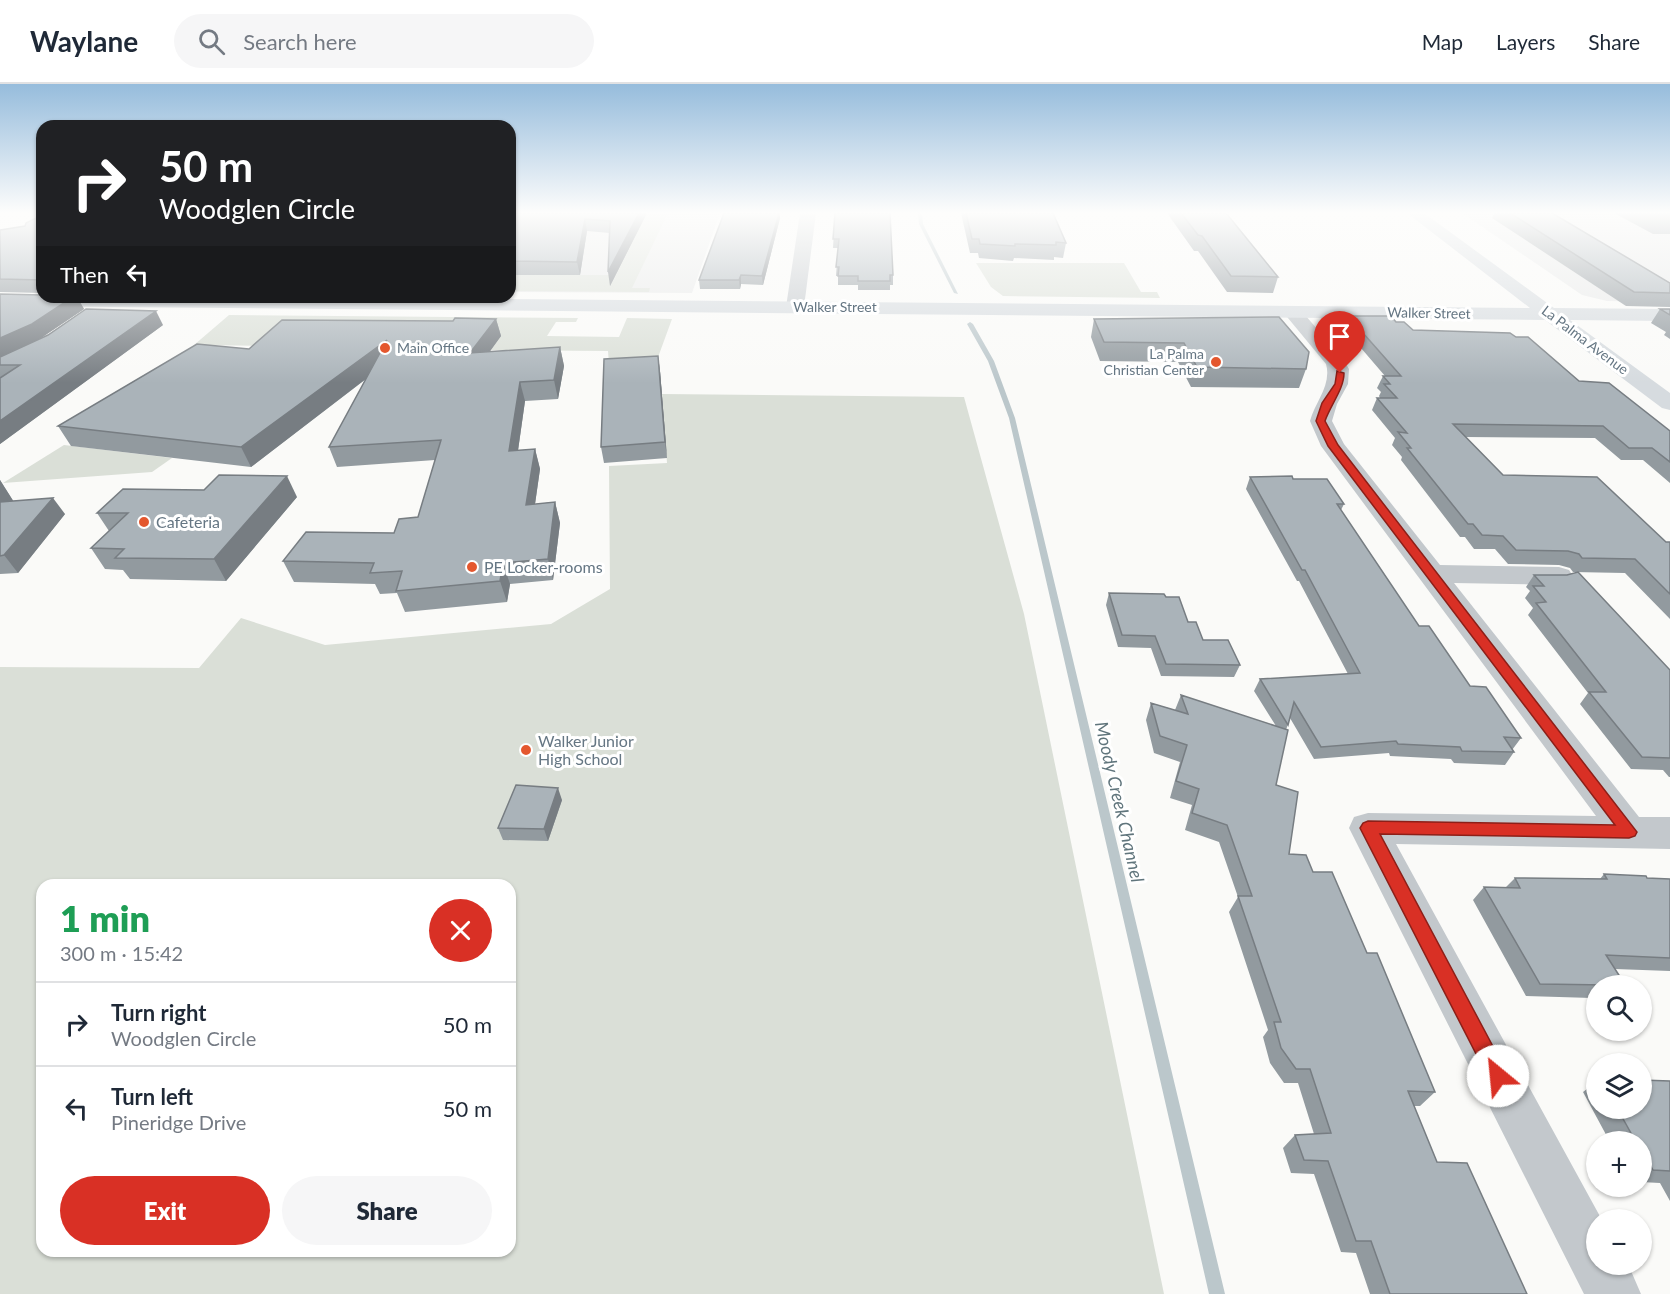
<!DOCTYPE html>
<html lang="en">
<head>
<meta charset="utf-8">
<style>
  body { margin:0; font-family:Lato,sans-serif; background:#f6f6f7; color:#1f2937; height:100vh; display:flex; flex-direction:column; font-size:22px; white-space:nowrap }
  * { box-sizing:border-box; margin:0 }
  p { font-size:20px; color:#747a83 }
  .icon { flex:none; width:33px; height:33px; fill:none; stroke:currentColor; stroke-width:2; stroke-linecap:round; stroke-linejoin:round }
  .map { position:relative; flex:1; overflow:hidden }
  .details { position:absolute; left:36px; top:795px; width:480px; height:378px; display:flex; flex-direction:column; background:#fff; border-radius:18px; box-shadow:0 2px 4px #0004 }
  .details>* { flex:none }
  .top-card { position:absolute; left:36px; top:36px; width:480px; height:183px; border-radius:18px; box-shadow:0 2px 4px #0004; background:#202124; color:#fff; overflow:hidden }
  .tools { position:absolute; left:1586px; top:891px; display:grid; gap:12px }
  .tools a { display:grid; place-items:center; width:66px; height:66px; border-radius:50%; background:#fff; box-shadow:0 2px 4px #0004; font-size:30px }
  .pin { position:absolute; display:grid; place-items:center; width:51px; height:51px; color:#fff; margin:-62px -26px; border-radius:50% 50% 50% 0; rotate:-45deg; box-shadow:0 0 6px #0007 }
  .pin .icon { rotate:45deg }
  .me { position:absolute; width:66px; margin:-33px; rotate:332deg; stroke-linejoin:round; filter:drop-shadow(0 0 4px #0008) }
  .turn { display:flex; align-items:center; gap:21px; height:126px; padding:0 24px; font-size:27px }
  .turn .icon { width:78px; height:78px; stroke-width:2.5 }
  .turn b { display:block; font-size:42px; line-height:51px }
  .then { display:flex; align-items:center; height:57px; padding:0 24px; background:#0003; gap:12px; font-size:22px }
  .round { display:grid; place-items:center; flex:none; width:63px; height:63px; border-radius:32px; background:#f6f6f7 }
  .overview { display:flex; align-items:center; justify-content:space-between; height:102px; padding:0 24px }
  h1 { font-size:36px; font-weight:800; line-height:45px; color:#1e9e55 }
  .button { display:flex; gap:12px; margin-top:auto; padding:12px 24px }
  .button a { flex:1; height:69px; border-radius:36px; background:#d93025; color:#fff; font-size:24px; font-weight:800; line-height:69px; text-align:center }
  .button a+a { background:#f6f6f7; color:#1f2937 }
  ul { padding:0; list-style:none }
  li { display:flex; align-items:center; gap:18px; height:84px; padding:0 24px; border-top:2px solid #e0e1e3 }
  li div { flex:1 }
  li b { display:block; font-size:22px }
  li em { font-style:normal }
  header { display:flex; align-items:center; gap:36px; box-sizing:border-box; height:84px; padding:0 30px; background:#fff; border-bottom:2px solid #e0e1e3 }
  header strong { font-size:28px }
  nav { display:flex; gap:33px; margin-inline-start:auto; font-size:21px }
  .search { width:420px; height:54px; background:#f6f6f7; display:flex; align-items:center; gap:15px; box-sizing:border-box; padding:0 21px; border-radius:33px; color:#747a83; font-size:22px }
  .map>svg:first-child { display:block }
</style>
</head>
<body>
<header>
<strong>Waylane</strong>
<div class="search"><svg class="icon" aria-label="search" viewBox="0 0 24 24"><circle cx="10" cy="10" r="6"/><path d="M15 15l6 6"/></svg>Search here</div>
<nav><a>Map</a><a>Layers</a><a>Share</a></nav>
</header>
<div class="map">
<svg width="1670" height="1210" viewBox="0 0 1670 1210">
  <rect width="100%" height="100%" fill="#fafaf8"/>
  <!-- built -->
  <g fill="#e8e9e9">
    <polygon points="510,129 720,129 692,209 510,208"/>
    <polygon points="1462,129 1670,129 1670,218 1607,217 1582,211"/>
  </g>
  <!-- green -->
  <g fill="#dadfd7" fill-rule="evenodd">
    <polygon points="647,129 668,129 632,204 650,204 649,208 510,207 510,191 615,191 629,161 609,161 621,139"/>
    <polygon points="976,179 1124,179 1141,208 1157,208 1160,214 1003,212 991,203"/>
    <polygon points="229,231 578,234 576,238 556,238 547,252 619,253 627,234 672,235 657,276 609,280 608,267 491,266 500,253 279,262 194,261"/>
    <path d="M662,310L964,313L1024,530L1164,1210H0V583L199,584L241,534L325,561L551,540L610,505L609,382L667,379ZM42,801H510V1167H42Z"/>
    <polygon points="64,361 172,374 152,388 3,399"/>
  </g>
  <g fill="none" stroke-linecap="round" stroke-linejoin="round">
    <!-- stream -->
    <g fill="#bbc7cb" fill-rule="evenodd">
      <polygon points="918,129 922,129 923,140 958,210 954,209 919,140"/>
      <polygon points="970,238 973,240 994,277 1015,334 1225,1210 1209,1210 1009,334 988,277 967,240"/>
    </g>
    <!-- minor -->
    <g fill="#c3c8cc" fill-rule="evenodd">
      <polygon points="800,129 816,129 804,223 802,227 788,227 786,223"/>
      <path d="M1292,222L1299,224L1343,275L1349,285L1348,300L1337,320L1332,337L1344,360L1440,481L1559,483L1569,486L1573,492L1569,498L1559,501L1454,499L1639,733H1670V765L1396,760L1602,1136H1596V1180H1628L1641,1210H1584L1349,744L1354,733L1368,729L1596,732L1321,362L1310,337C1315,318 1332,301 1326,280L1283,228L1285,224Z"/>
    </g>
    <!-- major -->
    <polygon fill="#d6dbdf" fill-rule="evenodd" points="1407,129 1424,129 1554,224 1670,225 1670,237 1570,236 1670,309 1670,326 1662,324 1545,236 0,222 0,210 42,211 42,213 285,213 1530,224"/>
  </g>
  <!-- wall -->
  <g fill="#929a9f">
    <polygon points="510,129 647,129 610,202 610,149 587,147 580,191 510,191"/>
    <polygon points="835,129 893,191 893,201 890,201 890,206 858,206 858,201 838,201 838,192 836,192 838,164 833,164"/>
    <polygon points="961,129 1053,129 1066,159 1063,174 1054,173 1054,176 1014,174 1013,177 979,174 978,169 970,169"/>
    <polygon points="1167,129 1226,129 1278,193 1273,209 1227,208 1198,167 1194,167"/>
    <polygon points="1494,129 1552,129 1670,199 1670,223 1626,222 1492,134"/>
    <polygon points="1614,129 1670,129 1670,150 1653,150"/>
    <polygon points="42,131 42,209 0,208 0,146 25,142"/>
    <polygon points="780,134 763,201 741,200 740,205 700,205 699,196"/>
    <polygon points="0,210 42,213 77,213 84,225 41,254 26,261 163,241 0,360"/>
    <polygon points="1660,225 1670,225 1670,255 1664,251 1666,248 1651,239"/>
    <polygon points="1348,232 1396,238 1413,246 1516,253 1579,297 1670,347 1670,399 1643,376 1621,376 1595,354 1466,353 1503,391 1666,458 1670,458 1670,535 1625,489 1573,488 1570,484 1559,481 1508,480 1495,465 1474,465 1465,453 1460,453 1401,376 1402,373 1392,361 1395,354 1372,326 1377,314 1380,314 1379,312 1381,308 1377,304 1383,292 1385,292 1343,243"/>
    <polygon points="496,235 501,252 489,268 560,263 564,282 558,315 525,317 518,367 535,365 540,385 535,420 555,418 560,439 553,496 510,500 507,518 405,528 397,509 380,510 375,500 294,498 283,477 394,449 418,433 435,376 337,383 329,363 366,295 251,383 71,362 58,342 249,265 453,237"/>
    <polygon points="1094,235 1306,285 1299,304 1191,303 1178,278 1100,277 1091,253"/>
    <polygon points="658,272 660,287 667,374 604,379 601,363"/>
    <polygon points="1250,393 1293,395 1344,420 1341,426 1419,542 1470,602 1521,654 1512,666 1514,668 1505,681 1454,679 1451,675 1390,672 1389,669 1314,675 1290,634 1286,646 1276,701 1289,770 1313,788 1367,869 1435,1008 1420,1022 1414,1022 1437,1078 1527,1210 1370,1210 1356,1169 1341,1168 1314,1090 1291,1089 1283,1064 1295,1051 1314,1050 1298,999 1284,999 1270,979 1263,953 1268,946 1229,828 1238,813 1219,758 1185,746 1192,721 1170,714 1180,678 1154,669 1146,636 1151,619 1175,626 1181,611 1276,642 1254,607 1260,595 1348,590 1299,497 1297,497 1246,405"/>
    <polygon points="0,396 13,417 65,430 18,489 0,490"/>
    <polygon points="297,413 226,497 130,495 123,486 105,485 91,464 109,447 97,429"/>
    <polygon points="1534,491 1670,586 1670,693 1669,693 1663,686 1631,685 1580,620 1588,609 1528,531 1533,524 1525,514 1530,507 1526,503"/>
    <polygon points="1109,509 1166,513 1188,538 1203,556 1240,581 1234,593 1161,592 1151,564 1118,563 1106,521"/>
    <polygon points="562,716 548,757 503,756 498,744"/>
    <polygon points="1604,790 1647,794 1670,795 1670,887 1615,885 1624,899 1621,902 1596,902 1596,911 1592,914 1526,912 1473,816 1484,803 1506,803 1515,794 1600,795"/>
    <polygon points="1670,997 1670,1117 1660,1099 1641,1098 1641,1058 1610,1058 1583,1008 1596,998 1596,1024 1641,1024"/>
  </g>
  <!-- shaded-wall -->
  <g fill="#777d82">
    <polygon points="639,129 647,129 610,202 608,188"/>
    <polygon points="779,129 780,129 780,134 763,201 762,192"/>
    <polygon points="585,135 587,147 580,191 577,178"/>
    <polygon points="741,191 741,200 740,205 739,196"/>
    <polygon points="73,213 77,213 84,225 41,254 0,274 0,254"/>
    <polygon points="156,227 163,241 0,360 0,337"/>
    <polygon points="496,235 501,252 476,287 470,269"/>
    <polygon points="387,256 393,274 251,383 241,363"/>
    <polygon points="560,263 564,282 558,315 554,296"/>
    <polygon points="658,272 660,287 667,374 665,358"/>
    <polygon points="520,298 525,317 515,387 509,367"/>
    <polygon points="535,365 540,385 532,441 526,421"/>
    <polygon points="287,392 297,413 226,497 214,475"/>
    <polygon points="0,396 14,418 0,434"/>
    <polygon points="53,414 65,430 18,489 4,471"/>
    <polygon points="555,418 560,439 553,496 548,475"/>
    <polygon points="503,479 510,500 507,518 500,497"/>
    <polygon points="558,704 562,716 548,757 544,745"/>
  </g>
  <!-- building -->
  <g fill="#aab3b9" stroke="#777d82" stroke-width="1.5">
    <polygon points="510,129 639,129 608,188 610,137 585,135 577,178 510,177"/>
    <polygon points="724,129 779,129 762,192 741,191 739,196 699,196"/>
    <polygon points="835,129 890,129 893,191 890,191 890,197 858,197 858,192 838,192 839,183 836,183 839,155 833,155"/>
    <polygon points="966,129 1053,129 1066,159 1056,158 1056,161 1015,160 1015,162 980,160 979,155 972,155"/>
    <polygon points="1181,129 1226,129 1278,193 1231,192 1202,152 1198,151"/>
    <polygon points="1510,129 1552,129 1670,199 1670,209 1634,208"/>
    <polygon points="42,131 42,196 0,195 0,146 25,142 26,139"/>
    <polygon points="0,210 42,211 42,213 73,213 32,240 0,254"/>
    <polygon points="86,225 156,227 0,337 0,294 20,281 0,281 0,273 48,251"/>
    <polygon points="1660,225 1670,225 1670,231"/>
    <polygon points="1348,232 1391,232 1396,238 1404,238 1413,246 1510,249 1516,253 1528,253 1579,297 1609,299 1670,347 1670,378 1652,364 1629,364 1603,342 1453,340 1503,391 1597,393 1666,458 1670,458 1670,510 1635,475 1582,474 1579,470 1568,467 1516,466 1503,452 1482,451 1473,440 1468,440 1407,364 1411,364 1398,348 1407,349 1377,314 1397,314 1384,300 1390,300 1383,292 1401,292"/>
    <polygon points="1279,233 1309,268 1306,285 1197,283 1184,259 1104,258 1094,235"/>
    <polygon points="455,234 496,235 470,269 560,263 554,296 520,298 509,367 535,365 526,421 555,418 548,475 503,479 500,497 396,507 402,487 370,489 374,479 283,477 306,448 394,449 399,435 418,433 441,356 329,363 387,256 241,363 58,342 197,260 249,265 282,236 453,237"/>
    <polygon points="658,272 665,358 601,363 604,275"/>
    <polygon points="219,391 287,392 214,475 115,474 124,465 91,464 128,429 97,429 123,405 204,406"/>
    <polygon points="1292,392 1293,395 1327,395 1344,420 1337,420 1419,542 1429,542 1470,602 1486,603 1521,654 1504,653 1514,668 1462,667 1460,663 1398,660 1396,657 1321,663 1294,618 1288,641 1260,595 1360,589 1305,486 1302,486 1250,393"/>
    <polygon points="53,414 4,471 0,472 0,418"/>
    <polygon points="1578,488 1670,586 1670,674 1642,673 1589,608 1606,608 1536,519 1546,518 1533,502 1544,502 1534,491 1567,491"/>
    <polygon points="1109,509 1164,510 1166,513 1179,513 1188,538 1196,538 1203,556 1228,556 1240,581 1166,580 1155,552 1122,551"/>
    <polygon points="1181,611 1288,646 1276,701 1298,708 1289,770 1306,771 1313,788 1332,788 1367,869 1377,869 1435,1008 1408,1007 1437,1078 1467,1079 1527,1210 1390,1210 1371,1157 1356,1157 1328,1077 1304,1076 1295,1051 1331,1049 1310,985 1296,985 1281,964 1274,938 1281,938 1238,812 1252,812 1227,741 1192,729 1199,705 1176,697 1187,661 1160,652 1151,619 1188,630"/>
    <polygon points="516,701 558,704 544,745 498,744"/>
    <polygon points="1604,790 1646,792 1647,794 1670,795 1670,874 1606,871 1624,899 1605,898 1607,901 1540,900 1484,803 1520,804 1515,794 1607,795"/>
    <polygon points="1641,996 1670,997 1670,1087 1653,1086 1641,1065 1641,1058 1636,1058 1617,1024 1641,1024"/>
  </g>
  <!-- sky -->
  <linearGradient id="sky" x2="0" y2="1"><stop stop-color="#96bcdc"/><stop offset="0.43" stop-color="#fdfdfc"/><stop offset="1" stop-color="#fdfdfc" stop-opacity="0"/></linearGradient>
  <rect width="1670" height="299" fill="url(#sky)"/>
  <!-- route -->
  <path fill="#d93025" stroke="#8d1f18" stroke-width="1.5" d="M1337,287L1344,289C1344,305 1331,320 1325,337L1338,361L1637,748L1635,752L1629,754L1380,750L1505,985L1508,992L1505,999L1498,1001L1491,999L1360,744L1363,739L1368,737L1615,741L1328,362L1316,337L1322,319L1335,300Z"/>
  <!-- markers -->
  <g fill="#e4572e" stroke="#fff" stroke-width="2">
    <circle cx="385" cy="264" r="6"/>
    <circle cx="1216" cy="278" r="6"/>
    <circle cx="144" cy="438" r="6"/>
    <circle cx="472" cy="483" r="6"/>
    <circle cx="526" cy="666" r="6"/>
  </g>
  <g text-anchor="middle" stroke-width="6" stroke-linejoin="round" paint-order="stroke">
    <!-- far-street labels -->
    <g font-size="14" fill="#657683" stroke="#fff">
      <text x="835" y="228">Walker Street</text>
      <text transform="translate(1429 229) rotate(1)" y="5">Walker Street</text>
      <text transform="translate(1585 256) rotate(37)" y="5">La Palma Avenue</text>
    </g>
    <!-- far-poi labels -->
    <g font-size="14" fill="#657683" stroke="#fff" text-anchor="start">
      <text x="397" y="269">Main Office</text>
      <text x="1204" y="275" text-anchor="end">La Palma<tspan x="1204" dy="16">Christian Center</tspan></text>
    </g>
    <!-- poi labels -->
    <g font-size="16" fill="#657683" stroke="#fff" text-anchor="start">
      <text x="156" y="444">Cafeteria</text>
      <text x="484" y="489">PE Locker-rooms</text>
      <text x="538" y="663">Walker Junior<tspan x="538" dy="18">High School</tspan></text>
    </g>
    <!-- water labels -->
    <g font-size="18" font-style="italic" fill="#60757c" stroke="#fff">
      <text transform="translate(1119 718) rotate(77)" y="6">Moody Creek Channel</text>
    </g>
  </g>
</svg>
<div class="tools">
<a><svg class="icon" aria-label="search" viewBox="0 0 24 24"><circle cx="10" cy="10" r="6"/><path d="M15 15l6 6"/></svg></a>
<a><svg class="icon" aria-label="layers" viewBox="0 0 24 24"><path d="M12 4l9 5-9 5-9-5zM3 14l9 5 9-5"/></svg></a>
<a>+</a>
<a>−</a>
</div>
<div class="pin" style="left:1340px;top:289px;background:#d93025"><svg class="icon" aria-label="arrive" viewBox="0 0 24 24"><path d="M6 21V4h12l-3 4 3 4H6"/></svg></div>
<svg class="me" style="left:1498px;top:992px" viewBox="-20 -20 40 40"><circle r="19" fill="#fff"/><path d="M0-13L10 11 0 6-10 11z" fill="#d93025"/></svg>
<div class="top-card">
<div class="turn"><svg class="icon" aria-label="right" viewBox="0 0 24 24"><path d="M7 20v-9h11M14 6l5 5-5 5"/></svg><div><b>50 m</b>Woodglen Circle</div></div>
<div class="then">Then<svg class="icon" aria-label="left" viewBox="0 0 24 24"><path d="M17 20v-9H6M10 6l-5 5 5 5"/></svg></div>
</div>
<section class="details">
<div class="overview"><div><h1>1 min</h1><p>300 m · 15:42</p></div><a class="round" style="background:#d93025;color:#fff"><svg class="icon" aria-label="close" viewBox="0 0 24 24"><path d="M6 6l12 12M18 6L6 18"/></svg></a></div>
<ul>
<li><svg class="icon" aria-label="right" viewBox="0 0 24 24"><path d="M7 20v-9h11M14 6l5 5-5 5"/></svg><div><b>Turn right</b><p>Woodglen Circle</p></div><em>50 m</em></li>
<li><svg class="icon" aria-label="left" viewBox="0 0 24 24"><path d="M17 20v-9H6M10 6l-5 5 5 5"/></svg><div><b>Turn left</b><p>Pineridge Drive</p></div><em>50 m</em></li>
</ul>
<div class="button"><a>Exit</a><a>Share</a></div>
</section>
</div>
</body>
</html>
